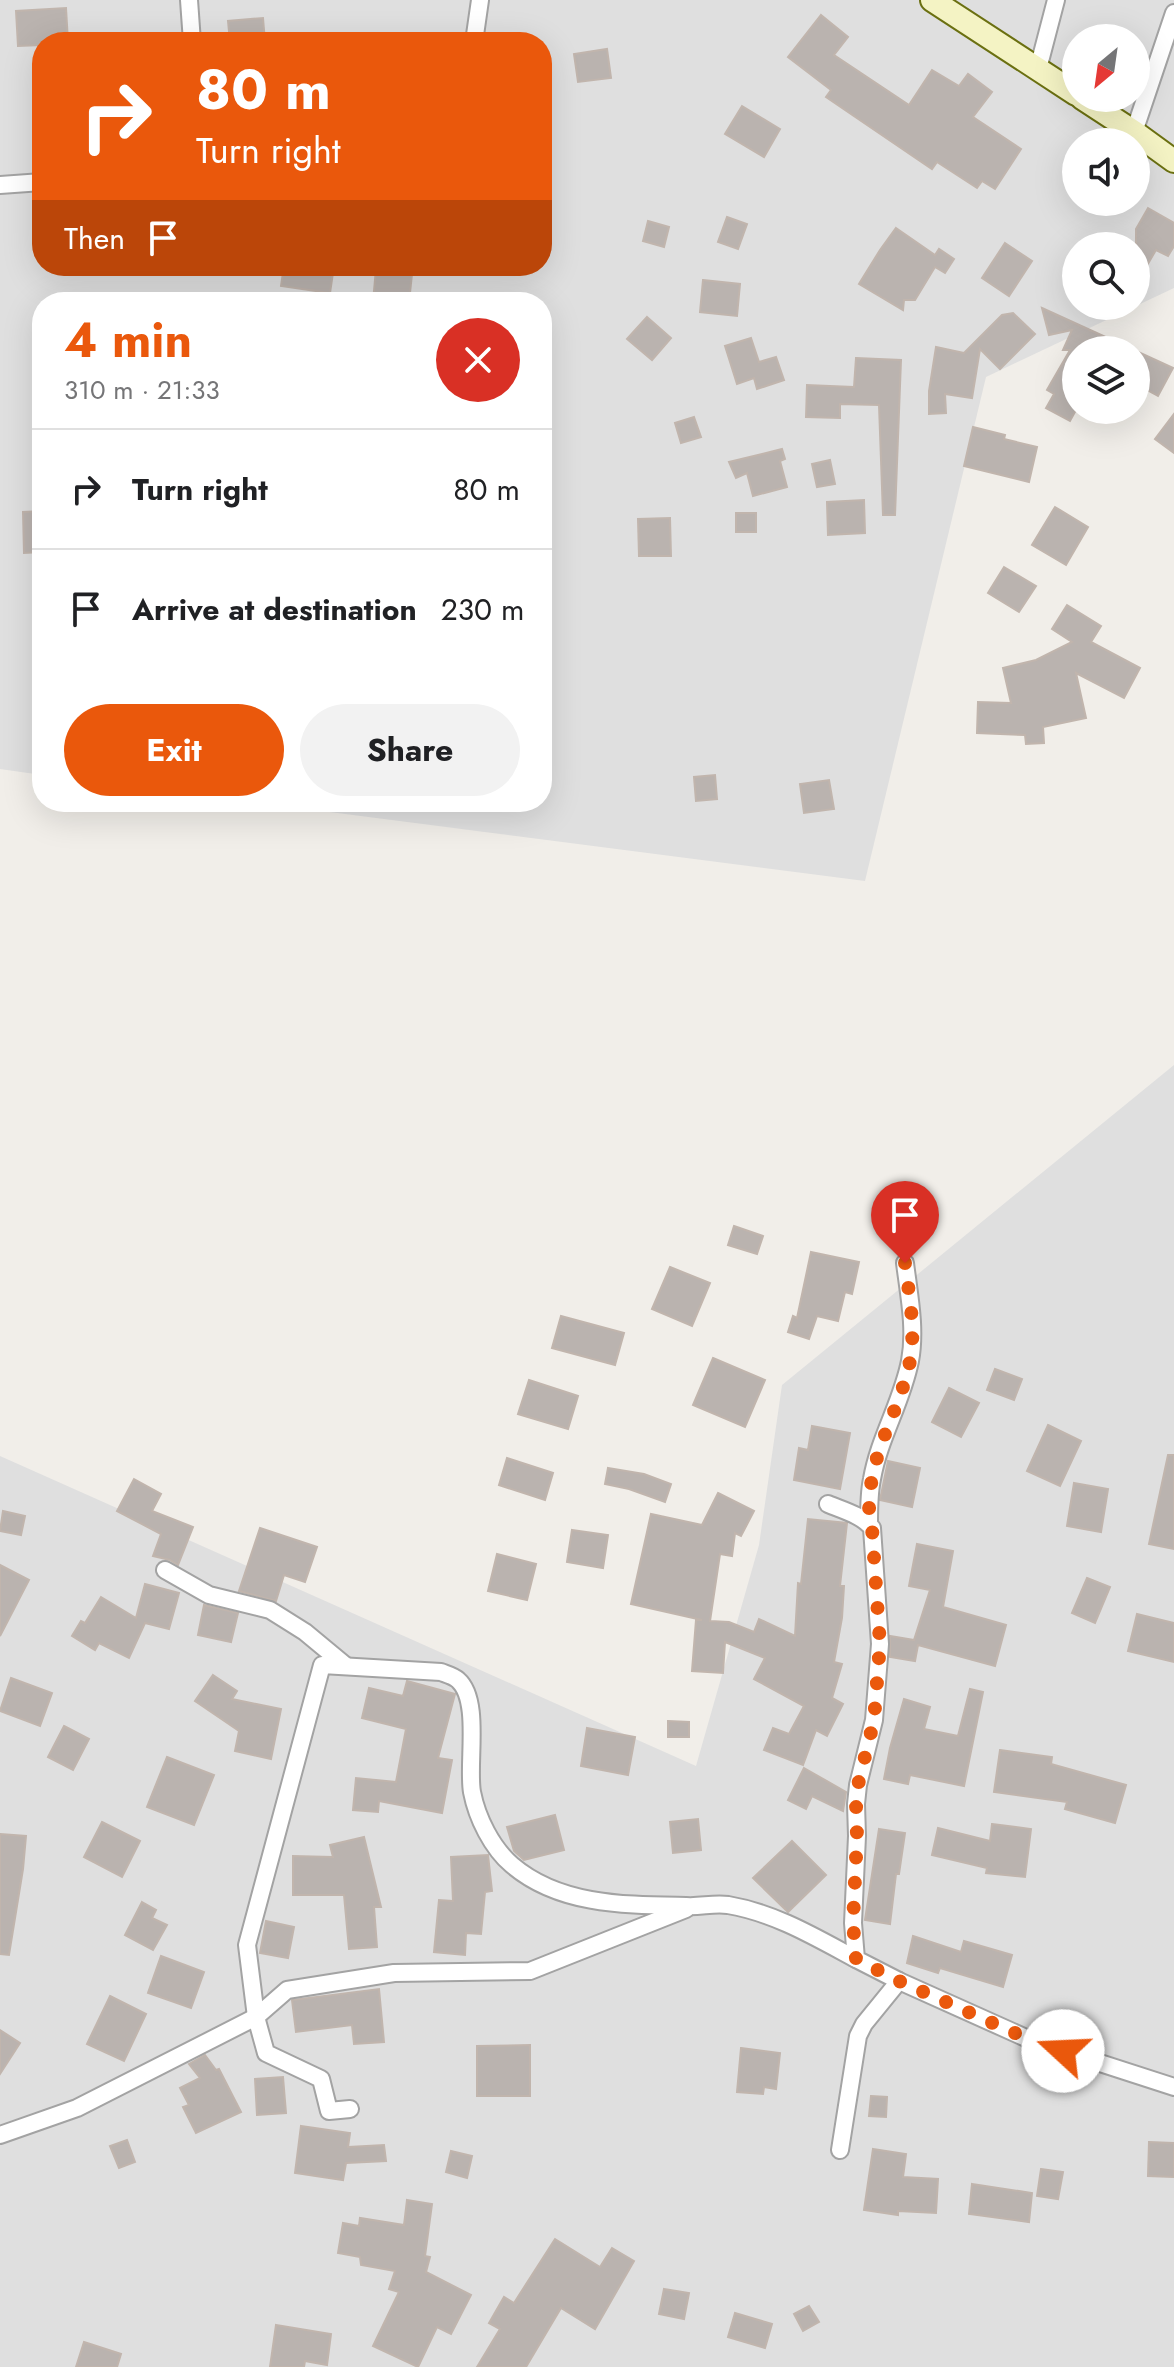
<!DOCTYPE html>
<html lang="en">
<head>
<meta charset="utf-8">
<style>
  body { margin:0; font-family:Jost,sans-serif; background:#f2f2f2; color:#202124; height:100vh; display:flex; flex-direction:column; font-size:30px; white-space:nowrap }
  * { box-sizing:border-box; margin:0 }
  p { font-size:26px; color:#757577 }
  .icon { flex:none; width:44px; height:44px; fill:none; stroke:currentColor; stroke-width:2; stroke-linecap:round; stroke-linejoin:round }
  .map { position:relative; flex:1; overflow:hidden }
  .drawer { position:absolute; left:32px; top:292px; width:520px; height:520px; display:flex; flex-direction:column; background:#fff; border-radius:32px; box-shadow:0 8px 32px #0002 }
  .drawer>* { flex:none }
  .banner { position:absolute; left:32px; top:32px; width:520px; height:244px; border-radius:32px; box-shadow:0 8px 32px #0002; background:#ea580c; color:#fff; overflow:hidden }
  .needle { width:52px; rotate:209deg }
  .buttons { position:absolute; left:1062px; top:24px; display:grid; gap:16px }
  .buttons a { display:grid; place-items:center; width:88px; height:88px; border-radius:50%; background:#fff; box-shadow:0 8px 32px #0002; font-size:40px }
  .pin { position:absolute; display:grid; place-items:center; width:68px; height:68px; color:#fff; margin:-82px -34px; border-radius:50% 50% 50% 0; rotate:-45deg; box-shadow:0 0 8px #0007 }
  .pin .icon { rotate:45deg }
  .me { position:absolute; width:88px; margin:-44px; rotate:290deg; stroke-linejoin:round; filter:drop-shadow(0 0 6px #0008) }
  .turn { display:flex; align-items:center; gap:28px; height:168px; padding:0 32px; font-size:36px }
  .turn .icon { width:104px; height:104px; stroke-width:2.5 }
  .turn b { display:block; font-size:56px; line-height:68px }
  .then { display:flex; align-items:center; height:76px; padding:0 32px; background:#0003; gap:16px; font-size:30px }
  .round { display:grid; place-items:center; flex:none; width:84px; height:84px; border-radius:42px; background:#f2f2f2 }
  .overview { display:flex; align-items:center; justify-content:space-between; height:136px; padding:0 32px }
  h1 { font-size:48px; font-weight:700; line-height:60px; color:#ea580c }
  .cta { display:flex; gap:16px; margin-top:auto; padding:16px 32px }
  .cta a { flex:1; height:92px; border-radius:48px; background:#ea580c; color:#fff; font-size:32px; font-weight:700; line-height:92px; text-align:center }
  .cta a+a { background:#f2f2f2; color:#202124 }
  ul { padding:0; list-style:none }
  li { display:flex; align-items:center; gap:24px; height:120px; padding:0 32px; border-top:2px solid #e0e0e0 }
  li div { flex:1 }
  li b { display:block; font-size:30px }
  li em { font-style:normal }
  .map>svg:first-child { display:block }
</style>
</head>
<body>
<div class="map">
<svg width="1174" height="2367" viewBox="0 0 1174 2367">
  <rect width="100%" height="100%" fill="#f1eee9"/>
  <!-- residential -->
  <g fill="#dfdfdf" fill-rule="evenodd">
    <path d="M0,0H1174V288L1136,306V246H1076V306H1136L986,377L865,881L253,802H542V302H42V775L0,769ZM1076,38H1136V98H1076ZM42,42H542V266H42ZM1076,142H1136V202H1076Z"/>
    <polygon points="1174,1065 1174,2367 0,2367 0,1456 696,1766 759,1545 782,1385"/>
  </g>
  <!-- building -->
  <g fill="#bab3af" stroke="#c1b5ad" stroke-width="2">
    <polygon points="66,8 68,42 42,42 42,45 18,46 16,11"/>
    <polygon points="821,15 848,37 834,55 909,105 932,70 959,86 968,74 992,92 973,117 1021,149 995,189 982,181 977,188 937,162 932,169 826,97 831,90 788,57"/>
    <polygon points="263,18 265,42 230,42 228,21"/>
    <polygon points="607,49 611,78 578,82 574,54"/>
    <polygon points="742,106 780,129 764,157 725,134"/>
    <polygon points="1148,208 1174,223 1174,246 1168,256 1156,250 1146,267 1136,261 1136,229"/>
    <polygon points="727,217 747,224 738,249 718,242"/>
    <polygon points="648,221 669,227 664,247 643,241"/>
    <polygon points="896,228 935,255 939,249 954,259 945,273 935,267 915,300 904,300 903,310 859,284 880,250"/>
    <polygon points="1005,243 1032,261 1009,296 982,278"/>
    <polygon points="284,266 334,266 330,293 281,286"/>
    <polygon points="376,269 412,274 409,302 373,302"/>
    <polygon points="703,280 740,284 737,316 700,312"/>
    <polygon points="1042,308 1134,350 1076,350 1076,410 1070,421 1046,408 1054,394 1047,390 1070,350 1063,350 1072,330 1049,335"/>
    <polygon points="1013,313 1035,334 1000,369 980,349 972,398 945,394 946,413 929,414 929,391 936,347 964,353 1002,315"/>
    <polygon points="647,317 671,338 652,360 627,339"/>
    <polygon points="751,338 759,362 776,357 784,380 757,389 754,378 737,384 725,346"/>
    <polygon points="1136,351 1173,368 1158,396 1136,384"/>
    <polygon points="856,358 901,360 895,515 883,515 879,405 840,404 840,418 806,417 807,385 854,387"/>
    <polygon points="1174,414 1174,453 1155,439"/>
    <polygon points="694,417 701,437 681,443 675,423"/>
    <polygon points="973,427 1005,435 1004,439 1037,447 1029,482 964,466"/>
    <polygon points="782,449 785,459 780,461 787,487 753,496 747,473 736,478 729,462"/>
    <polygon points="830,460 835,484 817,487 812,464"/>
    <polygon points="864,500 865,533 828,535 827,502"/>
    <polygon points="1055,507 1088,527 1066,565 1032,545"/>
    <polygon points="42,511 42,552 24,553 23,512"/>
    <rect x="736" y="513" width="20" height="19"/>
    <polygon points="670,518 671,556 639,556 638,519"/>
    <polygon points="1004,567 1036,586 1019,612 988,593"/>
    <polygon points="1067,605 1101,626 1091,642 1140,668 1124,698 1076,673 1086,718 1043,727 1044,743 1026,744 1025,735 977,733 978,702 1011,703 1003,668 1036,660 1072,642 1052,629"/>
    <polygon points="715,775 717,799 696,801 694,777"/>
    <polygon points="829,780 834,809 804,813 800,784"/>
    <polygon points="734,1226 763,1236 757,1254 728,1245"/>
    <polygon points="811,1252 859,1262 852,1294 845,1292 838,1321 817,1316 809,1339 788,1332 793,1316 797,1318"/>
    <polygon points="670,1267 710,1283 692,1326 652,1309"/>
    <polygon points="561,1316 624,1333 615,1365 552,1348"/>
    <polygon points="713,1358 765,1380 745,1427 693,1405"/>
    <polygon points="995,1369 1022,1379 1014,1400 987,1390"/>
    <polygon points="529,1380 578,1396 568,1429 518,1414"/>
    <polygon points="949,1388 979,1403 961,1437 932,1422"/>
    <polygon points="1048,1425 1081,1441 1060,1486 1027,1471"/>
    <polygon points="812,1426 850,1433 840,1489 794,1480 799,1448 808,1450"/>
    <polygon points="1168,1455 1174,1455 1174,1549 1149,1544"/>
    <polygon points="507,1458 553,1473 545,1500 499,1485"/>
    <polygon points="888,1461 920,1468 912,1507 880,1500"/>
    <polygon points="608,1468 644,1474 671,1484 665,1502 629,1489 605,1484"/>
    <polygon points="134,1479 161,1494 152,1511 193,1527 178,1565 170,1560 153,1556 161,1534 117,1511"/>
    <polygon points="1074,1483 1108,1489 1101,1532 1067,1526"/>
    <polygon points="718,1493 754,1511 741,1536 735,1533 732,1556 720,1554 710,1621 729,1622 754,1632 759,1619 795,1636 798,1583 801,1584 808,1519 847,1523 840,1586 844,1586 842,1618 834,1662 842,1664 832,1698 843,1704 827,1736 816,1730 803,1765 764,1750 773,1728 789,1734 804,1706 754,1679 765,1658 725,1642 723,1673 692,1671 696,1620 702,1620 631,1604 651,1514 702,1525"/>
    <polygon points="3,1511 25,1516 21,1535 0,1531"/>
    <polygon points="260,1528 317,1547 305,1582 284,1575 276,1601 239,1591"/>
    <polygon points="572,1530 608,1535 603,1568 567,1562"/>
    <polygon points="917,1544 953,1551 943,1607 1006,1625 995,1666 918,1645 915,1661 890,1657 890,1636 914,1640 930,1590 909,1586"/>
    <polygon points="497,1554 536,1564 527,1600 488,1591"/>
    <polygon points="0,1565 29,1580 0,1636"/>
    <polygon points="1087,1578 1110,1587 1095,1623 1072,1613"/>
    <polygon points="145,1584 179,1593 169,1629 145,1623 129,1658 99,1643 95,1650 72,1636 81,1621 85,1623 101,1597 136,1618"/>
    <polygon points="204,1605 238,1613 231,1642 198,1635"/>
    <polygon points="1137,1614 1174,1623 1174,1662 1128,1651"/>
    <polygon points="213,1675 237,1691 232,1699 281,1709 271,1759 235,1751 239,1731 195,1701"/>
    <polygon points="11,1678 52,1693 40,1726 0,1711"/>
    <polygon points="407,1681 455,1694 438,1758 452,1760 442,1813 379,1801 378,1812 353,1810 356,1778 396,1782 406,1729 362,1718 369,1688 403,1696"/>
    <polygon points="970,1689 983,1692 964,1786 910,1775 908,1784 884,1779 890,1748 904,1699 930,1707 924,1729 958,1736"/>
    <polygon points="668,1721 689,1722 689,1737 668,1737"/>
    <polygon points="64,1726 89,1739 73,1770 48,1757"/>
    <polygon points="587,1728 635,1737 628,1775 581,1766"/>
    <polygon points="1000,1750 1052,1757 1051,1764 1126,1785 1115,1823 1065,1809 1067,1802 994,1792"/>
    <polygon points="167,1757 214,1775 194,1825 147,1807"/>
    <polygon points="804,1768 846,1792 843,1811 812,1796 806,1809 788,1800"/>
    <polygon points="555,1815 564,1850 524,1860 514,1851 507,1827"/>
    <polygon points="698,1819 701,1850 673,1853 670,1822"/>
    <polygon points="102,1822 140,1841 122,1877 84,1857"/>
    <polygon points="992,1824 1031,1829 1025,1877 986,1873 987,1868 932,1855 938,1828 990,1841"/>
    <polygon points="879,1829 905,1833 899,1874 896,1874 890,1924 865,1920"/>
    <polygon points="0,1834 26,1836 23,1869 9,1955 0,1954"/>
    <polygon points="364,1837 381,1907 374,1907 377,1947 349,1949 344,1895 293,1895 293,1856 333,1857 330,1845"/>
    <polygon points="792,1841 826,1875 788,1912 753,1878"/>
    <polygon points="488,1855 492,1891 485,1892 481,1934 466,1933 465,1955 434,1952 439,1900 453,1901 451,1857"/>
    <polygon points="142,1902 156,1910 152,1918 167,1925 153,1950 125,1935"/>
    <polygon points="266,1921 294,1927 288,1958 260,1953"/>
    <polygon points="913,1936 961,1952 964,1941 1012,1955 1003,1987 940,1968 938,1973 907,1963"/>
    <polygon points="161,1956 204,1972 191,2008 148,1993"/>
    <polygon points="379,1989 384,2042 354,2044 352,2025 296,2032 292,2000"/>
    <polygon points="110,1996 146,2014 124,2061 87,2044"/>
    <polygon points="0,2030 20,2043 0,2074"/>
    <polygon points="530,2045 530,2096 477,2096 477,2046"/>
    <polygon points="741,2048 780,2053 776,2089 764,2087 763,2094 737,2092"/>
    <polygon points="205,2055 216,2070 219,2069 241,2112 196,2133 183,2107 189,2105 180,2088 200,2078 189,2064"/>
    <polygon points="283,2077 286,2113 257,2115 255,2079"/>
    <polygon points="871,2096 887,2097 886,2117 869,2116"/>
    <polygon points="301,2126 350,2133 348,2147 384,2145 386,2161 346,2163 343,2180 295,2173"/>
    <polygon points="127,2140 135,2162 119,2168 110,2146"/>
    <polygon points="1149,2142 1174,2143 1174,2177 1148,2176"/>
    <polygon points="873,2149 906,2154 903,2177 938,2179 936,2213 898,2211 898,2215 864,2210"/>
    <polygon points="451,2151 472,2156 467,2178 446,2172"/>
    <polygon points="1041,2169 1063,2172 1058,2199 1037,2196"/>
    <polygon points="972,2184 1032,2193 1029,2222 969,2214"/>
    <polygon points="407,2200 432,2204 425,2256 430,2257 426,2272 471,2295 451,2334 437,2327 418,2367 373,2346 399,2292 389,2289 395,2271 361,2265 360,2257 338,2253 343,2223 359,2226 360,2218 404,2225"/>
    <polygon points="555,2239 600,2267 612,2248 634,2261 595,2329 561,2308 526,2367 477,2367 500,2329 489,2323 504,2297 514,2303"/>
    <polygon points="664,2289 689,2293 684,2319 659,2314"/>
    <polygon points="809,2306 819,2322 803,2331 794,2314"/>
    <polygon points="735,2313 772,2324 765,2348 728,2337"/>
    <polygon points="276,2325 331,2334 327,2365 305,2361 304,2367 270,2367"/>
    <polygon points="84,2342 121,2354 117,2367 76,2367"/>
  </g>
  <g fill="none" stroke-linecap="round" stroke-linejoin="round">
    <defs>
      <g id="street">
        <polyline points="189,0 192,42"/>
        <polyline points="474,42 480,0"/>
        <polyline points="1038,69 1056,0"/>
        <polyline points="1134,132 1174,13"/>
        <polyline points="0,185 42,182"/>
        <path d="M828,1504C842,1510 862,1515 872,1528L880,1644L874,1720L858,1785L856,1804L857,1836L853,1923L856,1959L899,1981L1035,2042L1174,2087"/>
        <path d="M869,1523C869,1508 869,1493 872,1479C879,1438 902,1402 910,1361C916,1329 909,1295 905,1263"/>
        <polyline points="165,1570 209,1595 270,1610 305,1632 346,1666"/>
        <path d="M350,2109L329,2111L321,2079L266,2053L256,2017L247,1945L322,1665L441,1672C446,1674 454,1676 458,1680C481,1700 467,1764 472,1792C477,1818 492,1848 512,1865C560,1906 627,1905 686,1906C701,1907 713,1903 728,1905C775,1913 815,1937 856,1959"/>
        <polyline points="0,2135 77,2108 256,2017 287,1990 394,1973 530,1971 686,1909"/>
        <polyline points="840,2150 858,2036 864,2024 899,1981"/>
      </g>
      <g id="secondary">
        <polyline points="932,0 1076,94"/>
        <polyline points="1082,98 1134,132 1174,161"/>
      </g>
    </defs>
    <!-- street casing -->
    <use href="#street" stroke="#a3a3a3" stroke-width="20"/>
    <!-- secondary casing -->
    <use href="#secondary" stroke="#6b7011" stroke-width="26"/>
    <!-- street -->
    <use href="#street" stroke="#fff" stroke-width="16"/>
    <!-- secondary -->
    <use href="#secondary" stroke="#f4f3c4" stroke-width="22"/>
  </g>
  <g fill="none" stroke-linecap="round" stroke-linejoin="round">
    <!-- route -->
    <path stroke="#ea580c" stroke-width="14" stroke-dasharray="0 25.2" d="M905,1263C909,1295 916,1329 910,1361C902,1402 879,1438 872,1479C869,1493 869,1508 869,1523L872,1528L880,1644L874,1720L858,1785L856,1804L857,1836L853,1923L856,1959L899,1981L1035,2042L1063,2051"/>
  </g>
</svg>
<div class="buttons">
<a><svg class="needle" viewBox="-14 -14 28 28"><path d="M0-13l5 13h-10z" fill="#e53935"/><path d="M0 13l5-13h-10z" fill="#757577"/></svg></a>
<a><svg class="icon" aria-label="sound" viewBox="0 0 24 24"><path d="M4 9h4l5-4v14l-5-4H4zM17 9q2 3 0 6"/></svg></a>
<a><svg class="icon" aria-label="search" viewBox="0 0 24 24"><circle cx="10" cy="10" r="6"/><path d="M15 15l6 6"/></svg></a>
<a><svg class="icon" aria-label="layers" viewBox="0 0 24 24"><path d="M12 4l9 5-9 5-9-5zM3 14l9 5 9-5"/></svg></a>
</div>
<div class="pin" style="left:905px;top:1263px;background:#d93025"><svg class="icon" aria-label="arrive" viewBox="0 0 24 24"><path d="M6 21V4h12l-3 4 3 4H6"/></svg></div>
<svg class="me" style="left:1063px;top:2051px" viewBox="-20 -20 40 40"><circle r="19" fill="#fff"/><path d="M0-13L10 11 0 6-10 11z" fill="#ea580c"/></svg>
<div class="banner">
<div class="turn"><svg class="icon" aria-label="right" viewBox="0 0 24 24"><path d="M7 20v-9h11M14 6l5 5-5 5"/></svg><div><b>80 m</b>Turn right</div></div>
<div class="then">Then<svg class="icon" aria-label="arrive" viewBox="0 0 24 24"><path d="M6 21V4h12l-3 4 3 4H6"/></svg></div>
</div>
<section class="drawer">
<div class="overview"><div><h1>4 min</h1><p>310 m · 21:33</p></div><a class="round" style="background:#d93025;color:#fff"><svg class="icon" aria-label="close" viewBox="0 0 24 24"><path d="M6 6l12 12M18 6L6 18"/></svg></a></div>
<ul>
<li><svg class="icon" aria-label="right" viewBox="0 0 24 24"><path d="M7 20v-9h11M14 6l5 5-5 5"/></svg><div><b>Turn right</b></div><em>80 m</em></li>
<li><svg class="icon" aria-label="arrive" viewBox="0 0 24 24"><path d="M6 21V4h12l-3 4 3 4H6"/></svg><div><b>Arrive at destination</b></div><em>230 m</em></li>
</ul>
<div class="cta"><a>Exit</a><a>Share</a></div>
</section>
</div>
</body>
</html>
